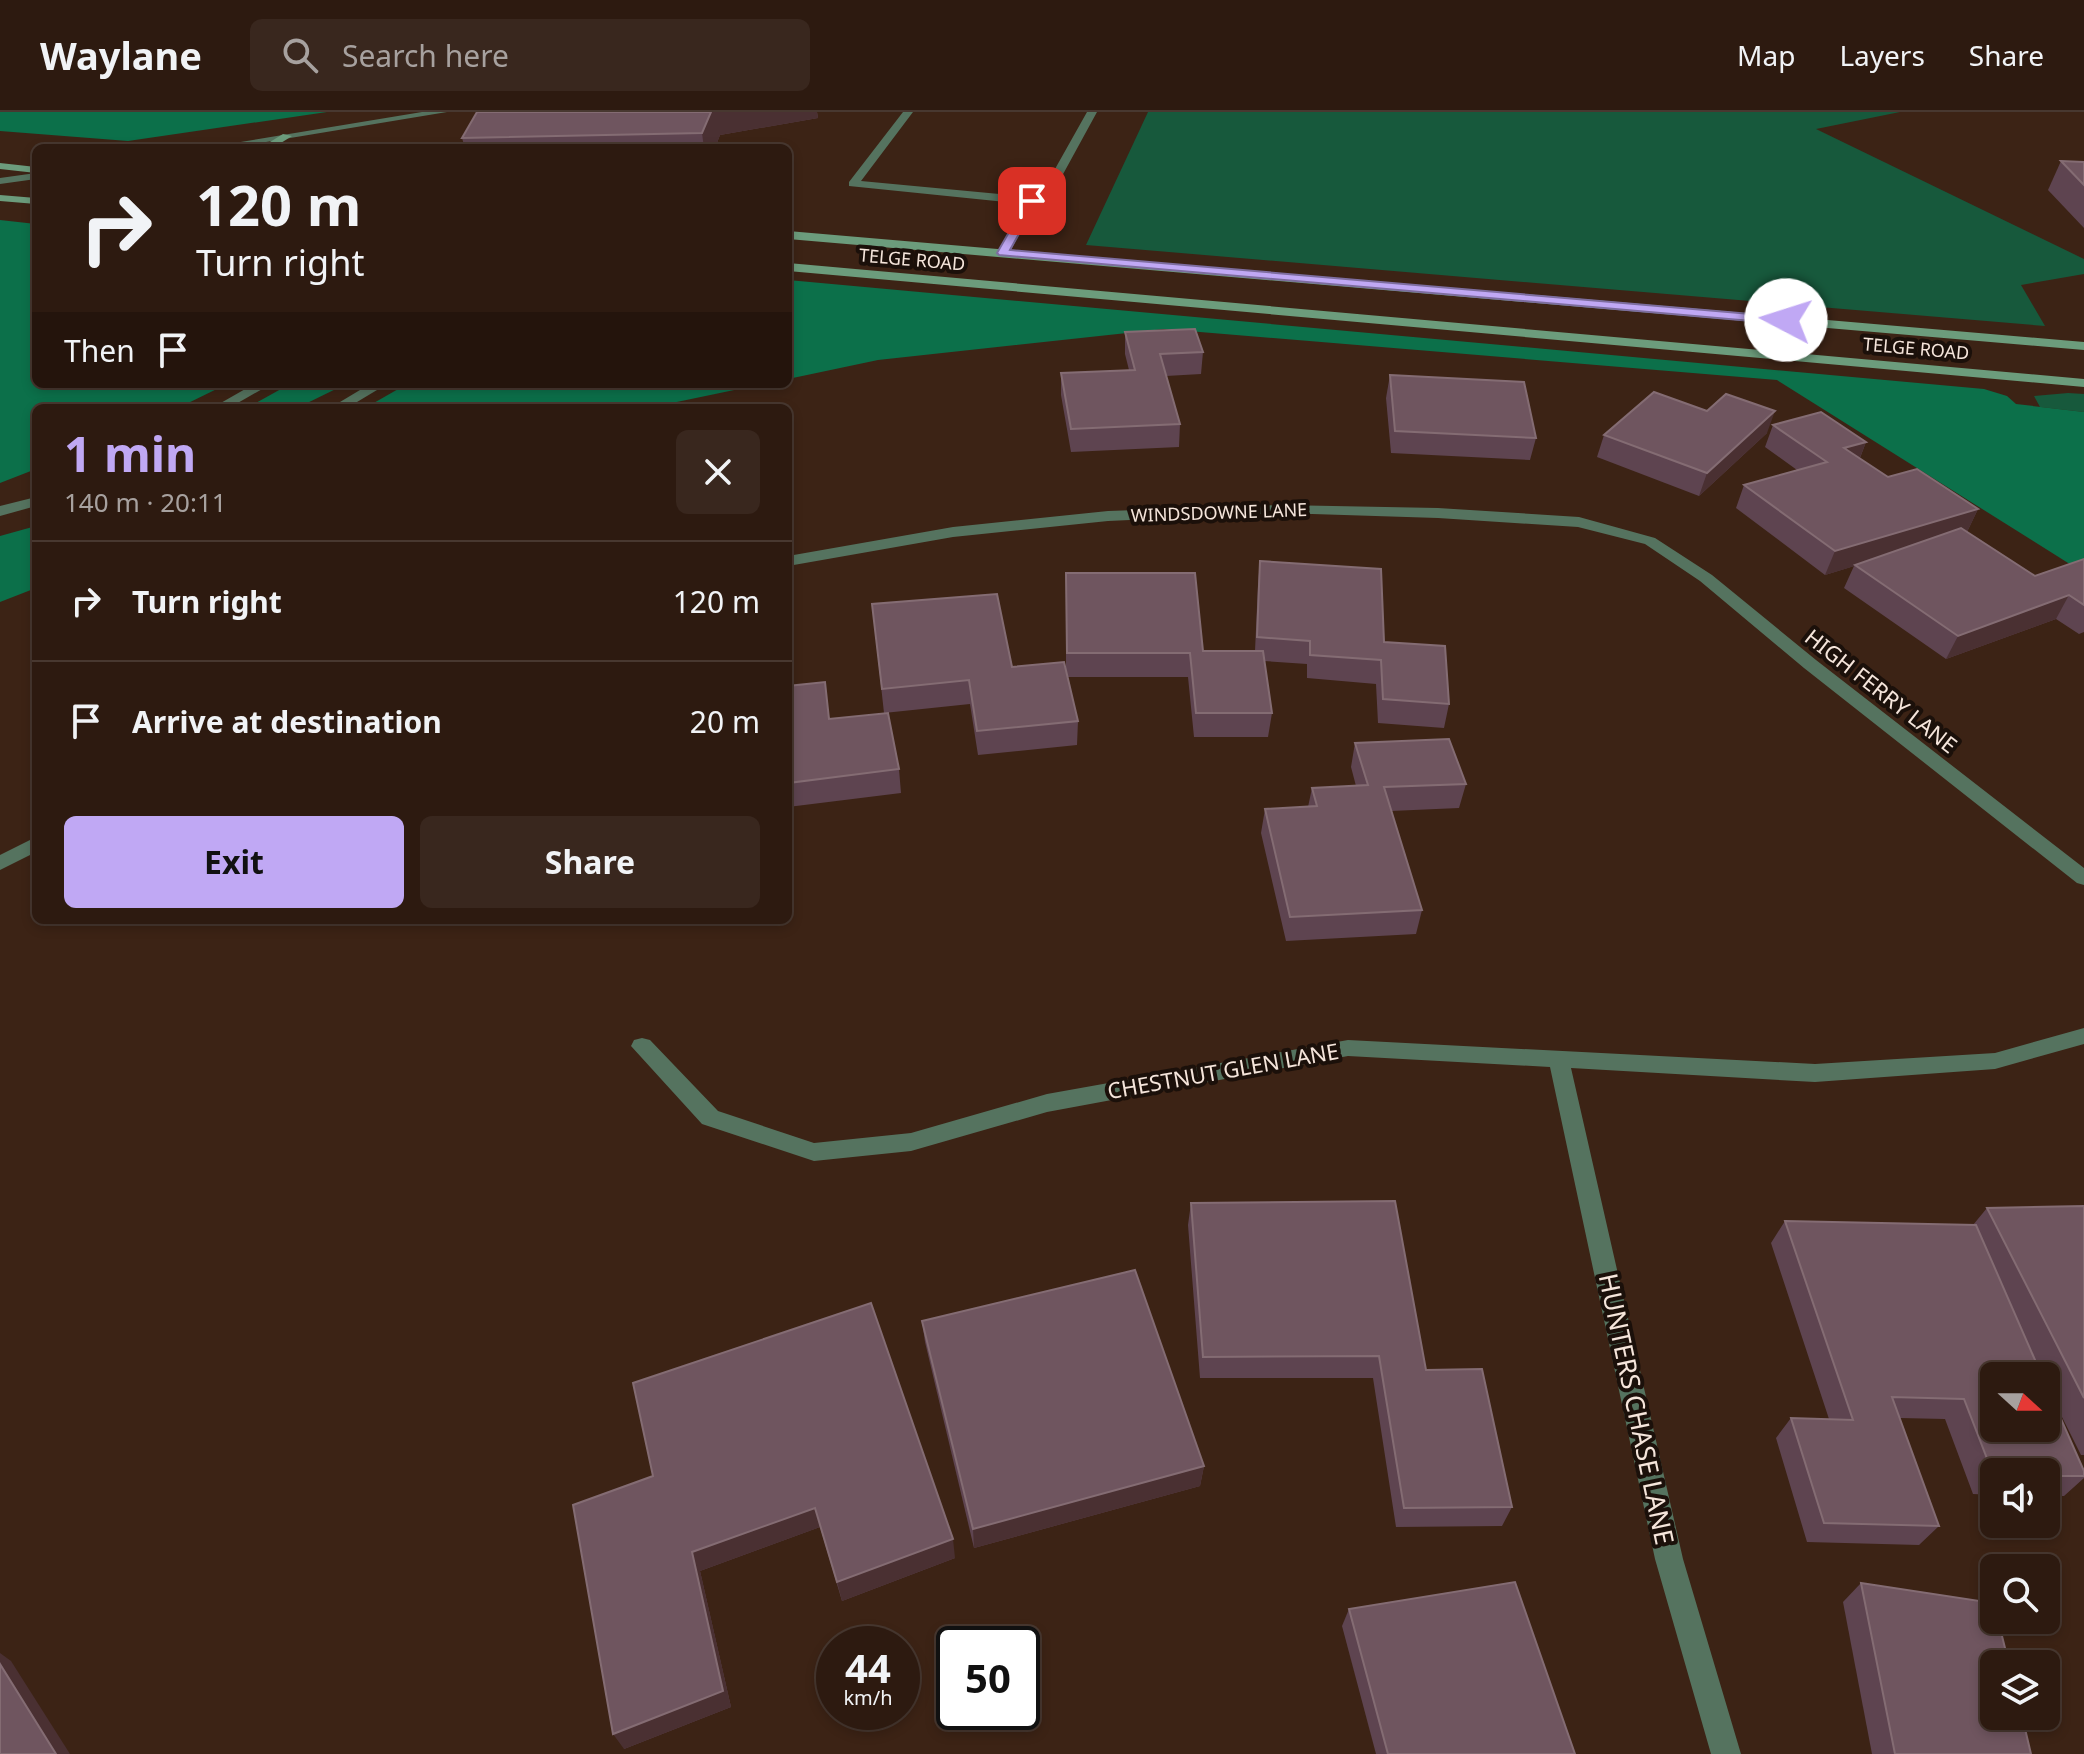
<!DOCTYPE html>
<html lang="en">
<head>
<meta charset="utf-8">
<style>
  body { margin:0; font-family:"Noto Sans",sans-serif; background:#39271e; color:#f1f3f6; height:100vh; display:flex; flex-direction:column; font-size:30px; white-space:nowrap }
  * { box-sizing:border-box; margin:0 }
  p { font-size:26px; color:#a7a19f }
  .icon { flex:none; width:44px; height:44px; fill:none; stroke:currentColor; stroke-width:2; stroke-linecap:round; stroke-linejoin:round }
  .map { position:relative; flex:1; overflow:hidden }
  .sheet { position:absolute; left:32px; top:292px; width:760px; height:520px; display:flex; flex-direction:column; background:#2d1a10; border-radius:12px; box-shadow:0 4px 12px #0003,0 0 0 2px #483830 }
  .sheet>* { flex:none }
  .hud { position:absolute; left:32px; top:32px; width:760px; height:244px; border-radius:12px; box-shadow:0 4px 12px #0003,0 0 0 2px #483830; background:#2d1a10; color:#f1f3f6; overflow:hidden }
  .needle { width:52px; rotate:111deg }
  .buttons { position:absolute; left:1980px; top:1250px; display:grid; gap:16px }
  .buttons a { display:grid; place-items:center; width:80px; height:80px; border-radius:12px; background:#2d1a10; box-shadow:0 4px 12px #0003,0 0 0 2px #483830; font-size:40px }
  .speed { position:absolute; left:816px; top:1514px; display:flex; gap:16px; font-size:40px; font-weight:700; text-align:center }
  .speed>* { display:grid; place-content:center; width:104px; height:104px; border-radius:50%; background:#2d1a10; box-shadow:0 4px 12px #0003,0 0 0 2px #483830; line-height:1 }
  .speed small { font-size:20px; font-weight:400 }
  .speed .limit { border:4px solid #111; border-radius:12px; background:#fff; color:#111 }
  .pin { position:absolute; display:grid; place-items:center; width:68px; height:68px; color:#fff; margin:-34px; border-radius:16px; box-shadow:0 4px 12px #0006 }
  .me { position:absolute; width:88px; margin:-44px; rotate:275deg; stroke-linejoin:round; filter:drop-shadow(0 0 6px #0008) }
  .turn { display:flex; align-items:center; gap:28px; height:168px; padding:0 32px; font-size:36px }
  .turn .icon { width:104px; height:104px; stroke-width:2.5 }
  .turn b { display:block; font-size:56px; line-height:68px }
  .then { display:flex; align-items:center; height:76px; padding:0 32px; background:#0003; gap:16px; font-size:30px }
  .round { display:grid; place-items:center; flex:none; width:84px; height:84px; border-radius:12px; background:#39271e }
  .headline { display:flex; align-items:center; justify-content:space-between; height:136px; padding:0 32px }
  h1 { font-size:48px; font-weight:700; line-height:60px; color:#c0a8f4 }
  .action { display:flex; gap:16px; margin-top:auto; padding:16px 32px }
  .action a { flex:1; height:92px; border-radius:12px; background:#c0a8f4; color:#111; font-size:32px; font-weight:700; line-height:92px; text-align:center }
  .action a+a { background:#39271e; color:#f1f3f6 }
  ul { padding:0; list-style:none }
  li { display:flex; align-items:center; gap:24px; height:120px; padding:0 32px; border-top:2px solid #483830 }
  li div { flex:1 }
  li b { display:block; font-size:30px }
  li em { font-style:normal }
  header { display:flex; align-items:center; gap:48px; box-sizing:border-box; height:112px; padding:0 40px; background:#2d1a10; border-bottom:2px solid #483830 }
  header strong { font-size:38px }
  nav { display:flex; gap:44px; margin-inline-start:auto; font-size:28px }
  .search { width:560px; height:72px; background:#39271e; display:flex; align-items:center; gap:20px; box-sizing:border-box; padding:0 28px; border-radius:12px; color:#a7a19f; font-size:30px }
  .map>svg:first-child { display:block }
</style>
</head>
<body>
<header>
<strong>Waylane</strong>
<div class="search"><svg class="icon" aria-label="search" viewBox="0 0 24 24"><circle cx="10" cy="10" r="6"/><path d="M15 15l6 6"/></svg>Search here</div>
<nav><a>Map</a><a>Layers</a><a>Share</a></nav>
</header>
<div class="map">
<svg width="2084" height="1642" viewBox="0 0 2084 1642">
  <rect width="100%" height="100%" fill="#3c2315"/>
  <!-- green -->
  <g fill="#17593c">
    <polygon points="1148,0 1900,0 1816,17 2084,147 2084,162 2021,173 2045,214 1086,133"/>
    <polygon points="2068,281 2084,282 2084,300 2040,295 2034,284"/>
  </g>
  <!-- forest -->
  <g fill="#0c704a">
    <polygon points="0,0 327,0 128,29 0,19"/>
    <polygon points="0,108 36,112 36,272 227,272 178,296 36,296 36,357 0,371"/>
    <polygon points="788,168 1984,277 2007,284 2016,292 2084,300 2084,461 1777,268 1164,217 878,248 788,267"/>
    <polygon points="290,272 346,272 297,296 247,296"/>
    <polygon points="407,272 763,272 648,296 365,296"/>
    <polygon points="36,414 36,476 0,490 0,424"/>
  </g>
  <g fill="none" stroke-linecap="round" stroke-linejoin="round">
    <!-- service -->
    <polygon fill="#55735f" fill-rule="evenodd" points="903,0 913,0 861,69 1030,85 1046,73 1087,0 1097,0 1056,75 1037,91 1009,141 1003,145 997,141 1025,92 849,74 849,70"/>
    <!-- minor -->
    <g fill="#55735f" fill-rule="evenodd">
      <polygon points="1281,393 1438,396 1579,405 1655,426 1712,463 1816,548 2084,756 2084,773 2077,771 1804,556 1700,469 1645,432 1578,415 1438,406 1281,401 1108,409 953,425 788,454 788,444 953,415 1108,399"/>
      <polygon points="36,725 36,740 0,758 0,743"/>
      <polygon points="2084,916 2084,932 1995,957 1815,970 1571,956 1683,1447 1741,1642 1711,1642 1655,1447 1550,955 1348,944 1047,1000 911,1039 814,1049 702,1012 631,934 634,928 642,926 650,928 718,999 814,1031 911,1021 1047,982 1348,928 1815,952 1995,941"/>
    </g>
    <!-- tertiary -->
    <g fill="#55735f" fill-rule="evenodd">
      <polygon points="422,0 447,0 230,36 204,36"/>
      <polygon points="36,61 36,67 0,72 0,66"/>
      <polygon points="254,272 271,272 229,296 212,296"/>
      <polygon points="370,272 387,272 347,296 330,296"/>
      <polygon points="36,385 36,394 0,404 0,394"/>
    </g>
    <!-- secondary -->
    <g fill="#6c9c7c" fill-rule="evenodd">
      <polygon points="283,22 292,24 273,36 260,36"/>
      <polygon points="0,51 36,55 36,61 0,57"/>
      <polygon points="0,83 36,86 36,92 0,89"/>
      <polygon points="788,119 2084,230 2084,238 788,127"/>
      <polygon points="788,151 2084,267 2084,275 788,159"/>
    </g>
  </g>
  <!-- wall -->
  <g fill="#5e4450" fill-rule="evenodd">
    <polygon points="477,0 817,0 818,6 720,23 715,36 465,36 462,26"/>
    <polygon points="2061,49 2084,50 2084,116 2048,78"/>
    <polygon points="1125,220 1203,240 1201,262 1166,264 1180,312 1179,335 1071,340 1061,283 1061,261 1129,258 1125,242"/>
    <polygon points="1390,263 1536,326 1530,348 1391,341 1386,286"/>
    <polygon points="1773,313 1866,330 1860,346 1888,365 1978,397 1967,420 2035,464 2084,447 2084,520 2079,522 2056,507 1946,547 1844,476 1854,454 1825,463 1736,396 1744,373 1797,358 1765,335"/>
    <polygon points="1767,321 1699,384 1597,345 1604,323"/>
    <polygon points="1260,449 1384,530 1449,592 1444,616 1378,611 1376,572 1307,566 1307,552 1264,549 1272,601 1268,625 1194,625 1188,565 1067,565 1078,609 1077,633 978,643 970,592 884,601 872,492 1012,555 1066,562 1066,461 1203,539 1255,539 1258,472"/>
    <polygon points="788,574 829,607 899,657 901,681 788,695"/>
    <polygon points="1355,631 1466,672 1459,696 1391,699 1422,798 1416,822 1286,829 1261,721 1265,697 1308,695 1312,676 1356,674 1351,655"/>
    <polygon points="1191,1091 1426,1258 1512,1395 1502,1414 1396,1415 1373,1266 1200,1266 1188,1113"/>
    <path d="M2084,1094V1343H2081L2046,1273L2084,1359V1366L2064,1384H2046V1360H1994V1383L1973,1382L1945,1307L1900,1306L1939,1414L1919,1433L1807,1430L1776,1326L1791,1306L1829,1307L1771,1131L1785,1109L1973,1113L1987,1096ZM1994,1264H2046V1273Z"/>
    <polygon points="922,1209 1204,1354 1200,1374 974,1436 925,1230"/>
    <polygon points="653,1364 955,1446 842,1489 820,1415 700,1459 731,1595 624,1637"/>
    <polygon points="1861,1471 2031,1642 1872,1642 1843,1490"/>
    <polygon points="1349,1497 1575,1642 1376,1642 1342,1514"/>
  </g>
  <!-- shaded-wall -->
  <g fill="#4a3032">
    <polygon points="711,0 817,0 818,6 720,23 715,36 704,36 702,21"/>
    <polygon points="1775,299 1767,321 1699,384 1707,361"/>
    <polygon points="1866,330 1857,353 1844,336"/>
    <polygon points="1978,397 1967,420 1825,463 1835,439"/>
    <polygon points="2069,483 2056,507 1946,547 1958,524"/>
    <polygon points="1204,1354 1200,1374 974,1436 973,1417"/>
    <polygon points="815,1396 820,1415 700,1459 731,1595 624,1637 613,1622 692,1440"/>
    <polygon points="953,1427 955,1446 842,1489 837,1470"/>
    <polygon points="0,1541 11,1549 70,1642 56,1642 0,1552"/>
  </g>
  <!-- building -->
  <g fill="#6f555f" stroke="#846c73" stroke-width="2">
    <polygon points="477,0 711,0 702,21 462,26"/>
    <polygon points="2061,49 2084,50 2084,73"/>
    <polygon points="1195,217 1203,240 1160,242 1180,312 1071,317 1061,261 1135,258 1125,220"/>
    <polygon points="1390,263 1524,270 1536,326 1395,319"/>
    <polygon points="1654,280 1707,299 1726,282 1775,299 1707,361 1604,323"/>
    <polygon points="1821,300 1866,330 1844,336 1888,365 1917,357 1978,397 1835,439 1744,373 1827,350 1773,313"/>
    <polygon points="1961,416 2035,464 2084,447 2084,493 2069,483 1958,524 1855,453"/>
    <polygon points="1260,449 1381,457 1384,530 1445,534 1449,592 1383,587 1381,548 1310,543 1310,529 1257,525"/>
    <polygon points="1066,461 1195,461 1203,539 1263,539 1272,601 1196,601 1190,541 1067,541"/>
    <polygon points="997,482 1012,555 1064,550 1078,609 977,619 969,568 882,577 872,492"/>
    <polygon points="825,570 829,607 888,601 899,657 788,671 788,574"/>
    <polygon points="1449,627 1466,672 1384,675 1422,798 1290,805 1265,697 1317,694 1312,676 1368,673 1355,631"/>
    <polygon points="1395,1089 1426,1258 1482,1257 1512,1395 1404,1396 1379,1244 1203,1245 1191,1091"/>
    <polygon points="2084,1094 2084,1286 1987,1096"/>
    <polygon points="1785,1109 1976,1113 2042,1264 1994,1264 1994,1316 2046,1316 2046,1273 2084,1359 2084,1364 2046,1364 2046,1360 1994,1360 1993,1362 1964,1287 1892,1285 1939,1414 1824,1411 1791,1306 1853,1308"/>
    <polygon points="1135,1158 1204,1354 973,1417 922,1209"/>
    <polygon points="871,1191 953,1427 837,1470 815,1396 692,1440 723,1579 613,1622 573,1393 653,1364 633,1271"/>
    <polygon points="1515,1470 1575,1642 1388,1642 1349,1497"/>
    <polygon points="1861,1471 1993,1491 1994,1508 1998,1508 2009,1552 1994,1552 1994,1604 2022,1604 2031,1642 1895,1642"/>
    <polygon points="0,1552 56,1642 0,1642"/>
  </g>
  <!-- route -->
  <polygon fill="#c0a8f4" stroke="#7d6d9f" stroke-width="2" points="1032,86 1037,89 1010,138 1786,205 1792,208 1786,212 999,143 997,141 1027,89"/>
  <g text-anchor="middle" stroke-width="8" stroke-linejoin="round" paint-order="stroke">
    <!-- far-street labels -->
    <g font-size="18" fill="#f5e5db" stroke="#1b100a">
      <text transform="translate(912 148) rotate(5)" y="6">TELGE ROAD</text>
      <text transform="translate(1916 237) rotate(5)" y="6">TELGE ROAD</text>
      <text transform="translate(1219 401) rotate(-2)" y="6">WINDSDOWNE LANE</text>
    </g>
    <!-- street labels -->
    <g font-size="22" fill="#f5e5db" stroke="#1b100a">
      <text transform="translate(1881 579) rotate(38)" y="8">HIGH FERRY LANE</text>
      <text transform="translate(1223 959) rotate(-10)" y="8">CHESTNUT GLEN LANE</text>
    </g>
    <!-- near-street labels -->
    <g font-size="26" fill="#f5e5db" stroke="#1b100a">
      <text transform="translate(1636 1297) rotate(78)" y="9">HUNTERS CHASE LANE</text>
    </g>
  </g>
</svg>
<div class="buttons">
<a><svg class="needle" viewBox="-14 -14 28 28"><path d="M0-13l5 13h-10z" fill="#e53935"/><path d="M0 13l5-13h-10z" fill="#a7a19f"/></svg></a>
<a><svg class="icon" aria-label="sound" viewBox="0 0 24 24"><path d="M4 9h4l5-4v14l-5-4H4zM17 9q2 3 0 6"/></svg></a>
<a><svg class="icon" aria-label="search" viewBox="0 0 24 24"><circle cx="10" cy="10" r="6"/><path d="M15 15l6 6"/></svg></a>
<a><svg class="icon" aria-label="layers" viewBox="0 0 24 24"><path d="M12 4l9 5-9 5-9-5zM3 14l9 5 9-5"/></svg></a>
</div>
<div class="speed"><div>44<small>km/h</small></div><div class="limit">50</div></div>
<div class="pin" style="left:1032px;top:89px;background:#d93025"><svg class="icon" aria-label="arrive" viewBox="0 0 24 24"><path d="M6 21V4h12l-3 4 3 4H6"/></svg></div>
<svg class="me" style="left:1786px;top:208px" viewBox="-20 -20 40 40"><circle r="19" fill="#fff"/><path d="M0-13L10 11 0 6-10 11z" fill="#c0a8f4"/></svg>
<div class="hud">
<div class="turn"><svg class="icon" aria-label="right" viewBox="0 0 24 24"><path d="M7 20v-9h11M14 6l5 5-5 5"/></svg><div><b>120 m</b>Turn right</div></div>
<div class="then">Then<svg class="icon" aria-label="arrive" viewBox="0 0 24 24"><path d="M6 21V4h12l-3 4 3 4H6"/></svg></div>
</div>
<section class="sheet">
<div class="headline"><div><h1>1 min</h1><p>140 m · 20:11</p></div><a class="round"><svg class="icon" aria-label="close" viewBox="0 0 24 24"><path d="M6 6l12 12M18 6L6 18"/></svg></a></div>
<ul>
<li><svg class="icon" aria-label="right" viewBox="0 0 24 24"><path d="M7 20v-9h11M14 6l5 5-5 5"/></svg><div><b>Turn right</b></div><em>120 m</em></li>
<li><svg class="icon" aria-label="arrive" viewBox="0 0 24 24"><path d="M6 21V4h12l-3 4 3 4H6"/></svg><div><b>Arrive at destination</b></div><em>20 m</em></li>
</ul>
<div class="action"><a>Exit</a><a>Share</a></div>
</section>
</div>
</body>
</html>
